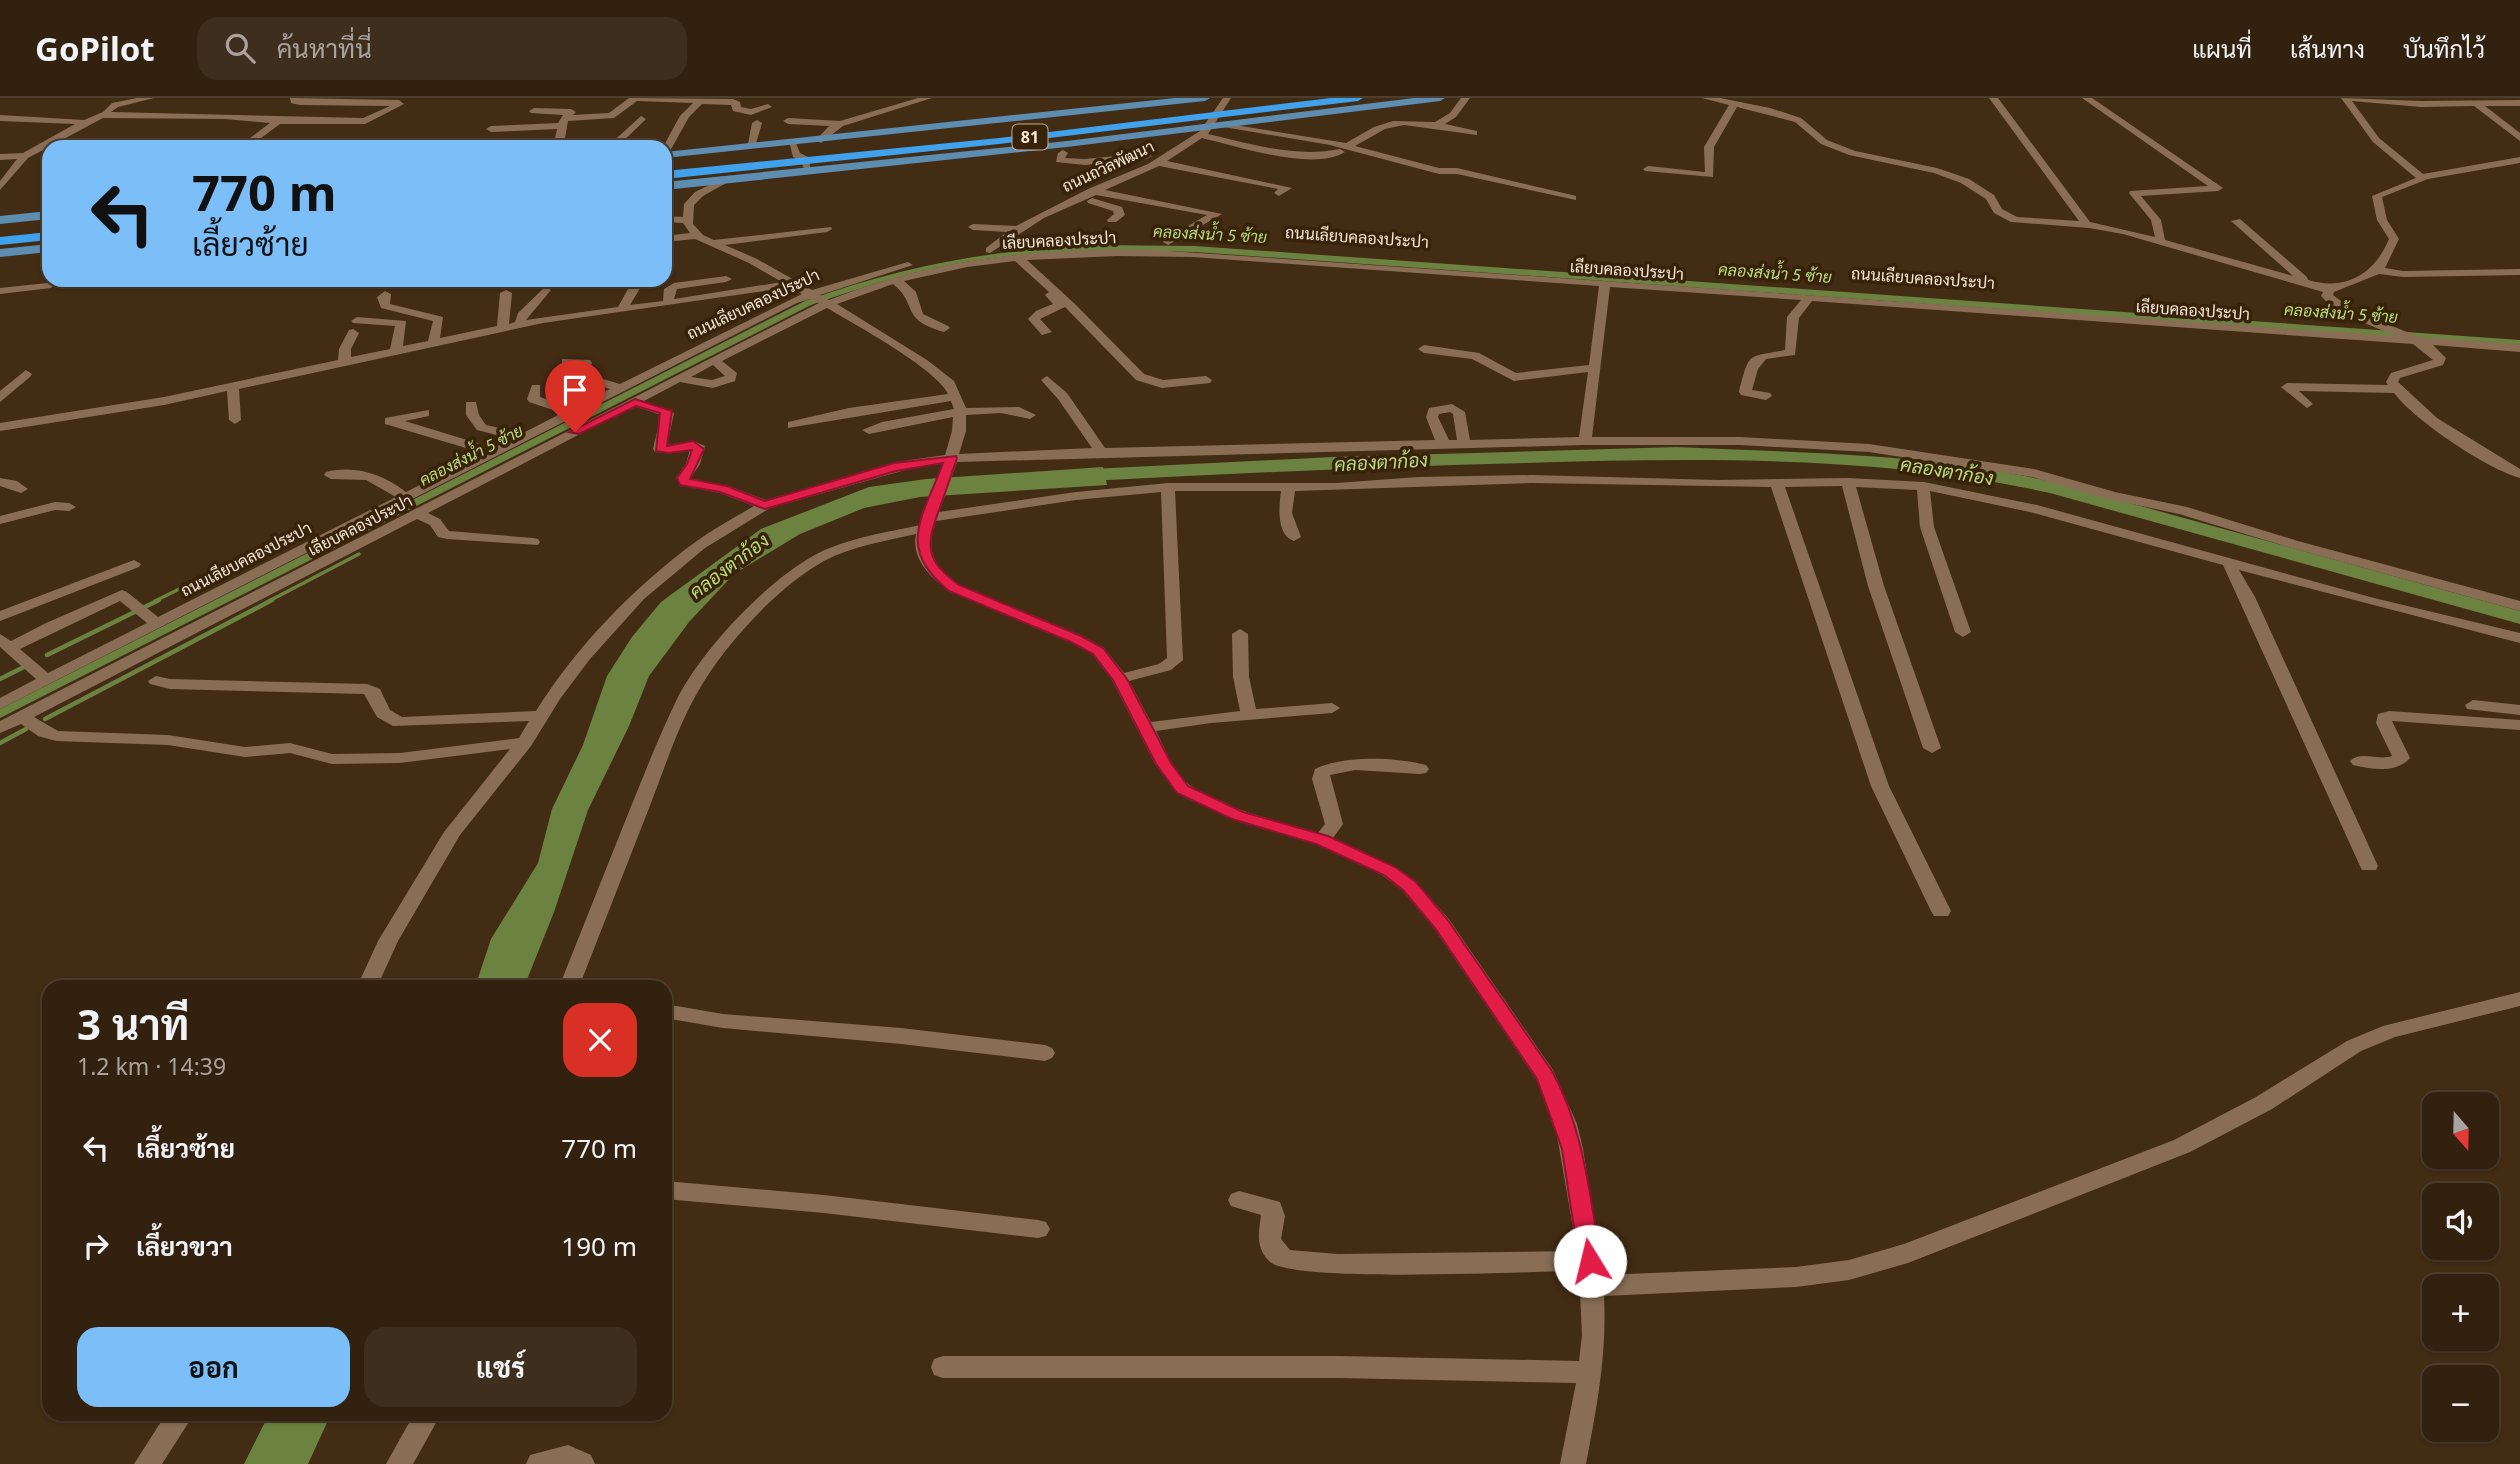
<!DOCTYPE html>
<html lang="th">
<head>
<meta charset="utf-8">
<style>
  body { margin:0; font-family:"Noto Sans",Sarabun,sans-serif; background:#3d2e1d; color:#f1f3f6; height:100vh; display:flex; flex-direction:column; font-size:26px; white-space:nowrap }
  * { box-sizing:border-box; margin:0 }
  p { font-size:23px; color:#a8a39e }
  .icon { flex:none; width:38px; height:38px; fill:none; stroke:currentColor; stroke-width:2; stroke-linecap:round; stroke-linejoin:round }
  .map { position:relative; flex:1; overflow:hidden }
  .details { position:absolute; left:42px; top:882px; width:630px; height:441px; display:flex; flex-direction:column; background:#32210f; border-radius:21px; box-shadow:0 2px 5px #0004,0 0 0 2px #4d3e2f }
  .details>* { flex:none }
  .banner { position:absolute; left:42px; top:42px; width:630px; height:147px; border-radius:21px; box-shadow:0 2px 5px #0004,0 0 0 2px #4d3e2f; background:#7bbef8; color:#111; overflow:hidden }
  .needle { width:46px; rotate:160deg }
  .buttons { position:absolute; left:2422px; top:994px; display:grid; gap:14px }
  .buttons a { display:grid; place-items:center; width:77px; height:77px; border-radius:14px; background:#32210f; box-shadow:0 2px 5px #0004,0 0 0 2px #4d3e2f; font-size:35px }
  .pin { position:absolute; display:grid; place-items:center; width:60px; height:60px; color:#fff; margin:-72px -30px; border-radius:50% 50% 50% 0; rotate:-45deg; box-shadow:0 0 7px #0007 }
  .pin .icon { rotate:45deg }
  .me { position:absolute; width:77px; margin:-38px; rotate:351deg; stroke-linejoin:round; filter:drop-shadow(0 0 5px #0008) }
  .turn { display:flex; align-items:center; gap:24px; height:147px; padding:0 35px; font-size:32px }
  .turn .icon { width:91px; height:91px; stroke-width:2.5 }
  .turn b { display:block; font-size:49px; line-height:60px }
  .round { display:grid; place-items:center; flex:none; width:74px; height:74px; border-radius:21px; background:#3d2e1d }
  .head { display:flex; align-items:center; justify-content:space-between; height:119px; padding:0 35px }
  h1 { font-size:42px; font-weight:700; line-height:52px }
  .action { display:flex; gap:14px; margin-top:auto; padding:14px 35px }
  .action a { flex:1; height:80px; border-radius:21px; background:#7bbef8; color:#111; font-size:28px; font-weight:700; line-height:80px; text-align:center }
  .action a+a { background:#3d2e1d; color:#f1f3f6 }
  ul { padding:0; list-style:none }
  li { display:flex; align-items:center; gap:21px; height:98px; padding:0 35px }
  li div { flex:1 }
  li b { display:block; font-size:26px }
  li em { font-style:normal }
  header { display:flex; align-items:center; gap:42px; box-sizing:border-box; height:98px; padding:0 35px; background:#32210f; border-bottom:2px solid #4d3e2f }
  header strong { font-size:33px }
  nav { display:flex; gap:38px; margin-inline-start:auto; font-size:24px }
  .search { width:490px; height:63px; background:#3d2e1d; display:flex; align-items:center; gap:18px; box-sizing:border-box; padding:0 24px; border-radius:21px; color:#a8a39e; font-size:26px }
  .map>svg:first-child { display:block }
</style>
</head>
<body>
<header>
<strong>GoPilot</strong>
<div class="search"><svg class="icon" aria-label="search" viewBox="0 0 24 24"><circle cx="10" cy="10" r="6"/><path d="M15 15l6 6"/></svg>ค้นหาที่นี่</div>
<nav><a>แผนที่</a><a>เส้นทาง</a><a>บันทึกไว้</a></nav>
</header>
<div class="map">
<svg width="2520" height="1366" viewBox="0 0 2520 1366">
  <rect width="100%" height="100%" fill="#432c14"/>
  <!-- water -->
  <g fill="#6b8240">
    <polygon points="1103,369 1107,387 920,399 864,410 800,436 734,476 689,524 649,578 629,628 588,712 554,814 524,889 475,889 491,841 538,765 552,711 583,647 607,578 632,539 661,504 761,431 869,389 926,381"/>
    <polygon points="269,1316 331,1316 308,1366 244,1366"/>
  </g>
  <g fill="none" stroke-linecap="round" stroke-linejoin="round">
    <!-- stream-far1 -->
    <g stroke="#6b8240" stroke-width="3.5">
      <polyline points="155,503 285,439"/>
      <polyline points="269,503 359,456"/>
    </g>
    <!-- stream -->
    <g stroke="#6b8240" stroke-width="4.5">
      <polyline points="47,557 159,502"/>
      <polyline points="0,581 26,568"/>
      <polyline points="45,621 272,502"/>
      <polyline points="0,645 26,631"/>
    </g>
    <!-- canal -->
    <path fill="#6b8240" fill-rule="evenodd" d="M1094,147L1195,148L2520,242V248L1195,154C1113,151 1031,151 950,167C902,176 857,191 811,207L0,620V611L805,203C903,168 990,152 1094,147Z"/>
    <!-- river -->
    <path fill="#6b8240" fill-rule="evenodd" d="M1677,349C1805,355 1935,355 2061,386L2520,513V526L2050,395C1878,357 1700,360 1525,365C1373,369 1222,376 1071,384L1061,378L1071,372L1333,359Z"/>
    <!-- minor -->
    <g fill="#896e55" fill-rule="evenodd">
      <polygon points="137,0 154,0 118,9 111,14 363,20 390,8 300,7 291,5 290,0 399,2 404,6 365,26 280,26 249,49 238,49 270,25 225,21 103,20 28,60 0,92 0,83 17,61 0,62 0,56 23,55 75,26 0,23 0,17 84,22 103,14 112,5"/>
      <polygon points="629,0 733,1 740,4 741,9 751,11 768,6 772,9 751,17 733,13 731,7 702,6 689,19 670,53 665,56 665,49 663,49 680,18 693,5 637,3 614,20 568,23 565,40 558,49 548,49 555,40 557,31 491,34 486,31 491,28 558,25 563,17 531,15 529,13 534,10 571,11 576,14 573,17 609,15"/>
      <polygon points="918,0 932,0 843,28 821,45 816,42 829,28 788,26 783,23 788,20 840,23"/>
      <path d="M1223,0H1231L1208,36C1251,46 1295,60 1340,51L1345,54C1313,74 1237,48 1202,40L1167,63L1292,90L1279,98L1274,95L1278,91L1159,68L1105,92L1222,116L1168,147L1163,144L1164,142L1207,117L1096,97L1044,120L990,155L986,154V150L1007,134L973,132L968,129L973,126L1016,128L1088,91L1148,66L1200,33Z"/>
      <polygon points="1461,0 1470,0 1456,19 1445,26 1477,33 1477,37 1404,27 1385,31 1355,48 1439,70 1457,70 1572,97 1576,98 1576,102 1457,76 1439,76 1330,47 1218,28 1223,25 1346,45 1374,29 1393,23 1435,24 1450,15"/>
      <path d="M1702,0H1720L1770,10L1801,20L1827,42L1855,53L1937,70L1969,81L1994,97L2002,111L2017,119L2079,123L1989,0H1998L2090,124L2155,139L2151,122L2129,95L2130,93L2208,88L2082,0H2092L2223,90L2218,93L2141,98L2161,122L2165,142L2293,178L2231,123L2240,121L2307,179L2308,182C2345,193 2374,177 2389,141L2377,122L2372,98L2416,80L2373,44L2341,0L2421,3L2520,2V8H2485L2520,35V43L2474,8L2421,9L2352,3L2379,40L2423,76L2520,59V65L2428,81L2382,99L2387,122L2399,141L2385,170L2403,173L2520,171V177L2403,179L2379,176L2334,194L2333,197L2353,212L2419,239L2520,246V254L2433,247L2446,260L2443,267L2400,280L2398,284L2437,320L2520,371V380C2487,371 2414,322 2394,295L2299,293L2313,306L2307,310L2281,289L2287,285L2388,287L2386,284L2391,275L2433,262L2413,246L1812,203L1799,220L1795,257L1766,261L1758,271L1752,292L1770,295L1772,298L1766,302L1741,297L1739,294C1750,252 1747,260 1785,252L1787,219L1801,202L1610,189L1592,339H1740L1869,346L2034,371L2115,394L2187,409L2298,443L2520,503V513L2288,449L2179,416L2108,401L2032,379L1869,354L1740,347H1585L957,364L939,414L1076,394L1168,385H1337L1418,379L1532,377L1718,382L1848,380L1924,384L2037,407L2374,500L2520,535V545L2239,472L2255,499L2378,768L2376,772H2362L2360,768L2223,467L2030,414L1930,393L1934,429L1971,534L1963,539L1955,534L1920,429L1917,392L1856,389L1884,488L1941,650L1932,655L1923,650L1868,488L1842,388L1785,389L1889,688L1951,813L1948,818H1934L1931,813L1871,688L1771,389L1532,385L1295,393L1292,415L1301,439L1294,443C1276,437 1279,408 1281,393H1175L1183,562L1171,572L1129,583L1151,624L1240,613L1233,579L1232,536L1240,531L1248,536L1249,579L1256,611L1332,605L1340,610L1332,615L1211,625L1156,633C1165,651 1174,676 1191,688C1224,711 1278,723 1318,735L1325,726L1312,681L1315,671C1344,657 1395,659 1426,667L1429,671L1426,675L1420,676L1355,672L1330,677L1343,726L1333,740L1396,769L1416,784L1448,820L1553,972L1577,1026L1583,1051L1603,1177L1796,1169L1849,1162L1904,1146L2174,1042L2256,999L2347,943L2383,928L2520,894V908L2395,939L2361,953L2272,1011L2190,1054L1908,1165L1849,1182L1796,1189L1604,1198C1607,1257 1597,1308 1586,1366H1560L1576,1285L1339,1280H943L934,1277L931,1269L934,1261L943,1258H1339L1579,1263L1582,1237L1579,1173C1533,1173 1291,1186 1269,1163C1255,1149 1259,1133 1261,1117L1231,1108L1228,1102L1231,1096L1239,1093L1280,1104L1285,1118L1281,1141L1290,1152L1338,1156L1577,1153L1555,1026L1536,981L1434,830L1402,792L1382,777L1316,746L1231,721L1177,695L1155,666L1112,582L1092,556L1070,544L949,493C931,480 911,461 916,436C886,443 852,448 824,463C777,489 722,549 696,597C677,631 665,669 651,705C627,766 603,828 579,889H559C580,836 601,784 622,731C640,687 657,642 678,599C703,551 766,484 813,458C845,440 885,435 920,427L943,365L916,369L770,410L705,450L644,501L590,561L560,601L531,648L460,737L398,843L377,889H357L378,843L444,734L510,651L400,665L332,666L290,655L245,659L168,647L56,643L38,638L21,626L0,635V623L819,205L810,201L797,205L0,611V600L36,581L0,549V536L11,543L46,525L122,492L127,494L158,519L396,399L366,382L331,381L324,377L326,374C356,367 382,376 406,394L483,355L385,326V320L429,312V318L405,323L493,350L512,341L477,332L466,317V304H476L479,317L486,327L523,335L562,315L529,304L527,301L532,287H540V299L572,310L610,291L575,281L573,278L578,268L562,267V261L590,262L592,265L586,276L620,286L802,196L791,189L543,225L239,291L241,322L235,326L229,322L227,293L164,307L0,333V325L164,299L338,262L339,251L349,232L353,231L359,235L351,251V259L390,251L395,228L353,225L351,223L357,219L406,223L403,248L428,243L433,223L381,210L377,199L385,193L391,196L390,206L443,219L440,240L497,228L500,195L506,192L512,195L509,226L515,224L518,215L545,189L551,192L526,222L618,209L633,182H645L630,207L663,203L664,191L674,185L726,178L732,181L726,184L677,191L674,201L782,184L749,165L695,141L665,144V138L690,135L683,125L665,124V118L683,119L684,106L695,94L725,79L728,80V84L703,98L694,107L693,126L703,137L714,142L831,129L832,131L827,134L725,147L757,161L812,192L908,164L913,167L820,197L829,202C938,159 1039,150 1155,152L2396,238L2345,217L2332,209L2321,198L2323,194L2123,136L2089,130L2011,124L1994,115L1986,101L1961,85L1934,75L1849,57L1821,46L1795,24L1737,9L1714,49L1713,79L1645,73L1643,71L1648,68L1705,74L1704,49L1729,7ZM1117,158L1193,159L1599,188L1589,267L1516,275L1479,255L1424,247L1418,251L1424,255L1472,261L1514,283L1588,274L1579,339L1470,342L1465,314L1452,306L1429,310L1426,319L1435,342L1105,350L1067,295L1047,278L1041,282L1058,301L1092,350L959,356L966,333V317L1001,315L1030,321L1036,317L1019,309L966,310L954,283L927,262L837,206L893,186C919,207 899,221 944,234L950,230L948,228L923,216L916,194L904,183L967,169L1015,163L1049,194L1045,197L1053,206L1036,213L1028,221L1042,237L1052,234L1040,221L1065,209L1136,282L1162,290L1210,285L1212,282L1206,278L1163,282L1144,276L1075,206L1027,162ZM827,210C854,226 937,271 948,296L849,310L788,324V330L951,303L954,311L882,324L862,332L869,336L953,319L952,333L945,357L910,362L766,402L728,388L690,381L700,366L705,348L693,343L667,347L674,315L644,303L680,284L713,290L735,283L737,275L722,263ZM713,267L725,278L712,282L691,279ZM634,308L661,317L653,351L655,354L670,355L690,351L686,366L676,380L680,387L720,395L754,408C734,420 713,431 694,445C633,490 576,549 536,613L402,619L390,612L380,591L367,586L170,581L156,578L148,583L150,586L170,591L364,596L377,619L393,628L529,623L519,640L400,655L332,656L290,645L245,649L168,637L58,633L34,619L417,421L430,427L438,439L447,441L538,447L540,444L538,441L533,440L449,433L440,421L428,415ZM1450,314L1453,316L1457,342H1449L1438,319L1439,316ZM1161,394L1167,560L1159,566L1124,575L1104,550L1082,538L959,487C935,468 924,454 936,423L1076,402ZM120,503L147,525L48,575L20,551Z"/>
      <polygon points="641,18 646,21 644,23 617,49 607,49"/>
      <polygon points="757,22 762,25 755,49 747,51 752,25"/>
      <polygon points="789,43 795,43 800,55 808,59 812,76 806,76 801,63 793,59"/>
      <polygon points="1063,52 1068,55 1065,60 1085,61 1147,55 1152,58 1147,61 1085,67 1056,64 1058,55"/>
      <polygon points="1092,100 1122,109 1125,117 1116,124 1108,124 1107,122 1114,116 1113,113 1088,105 1087,103"/>
      <polygon points="47,185 53,188 51,190 0,196 0,190"/>
      <polygon points="26,272 32,276 30,279 0,304 0,293"/>
      <polygon points="0,380 17,383 28,391 21,395 0,388"/>
      <polygon points="55,404 69,405 76,409 69,413 55,412 0,426 0,418"/>
      <polygon points="134,462 141,466 139,469 0,523 0,513"/>
      <polygon points="2473,602 2520,607 2520,617 2467,611 2465,607"/>
      <path d="M2389,613L2520,622V632L2392,623L2410,660C2396,676 2371,671 2353,667L2350,663C2361,652 2378,663 2392,658L2376,625L2378,616Z"/>
      <polygon points="665,906 723,916 901,930 1045,947 1052,950 1055,955 1052,960 1045,963 901,946 723,930 665,920"/>
      <polygon points="665,1083 824,1097 1038,1122 1046,1124 1050,1131 1046,1138 1038,1140 824,1115 665,1101"/>
      <polygon points="166,1316 194,1316 162,1366 134,1366"/>
      <polygon points="414,1316 441,1316 413,1366 386,1366"/>
      <polygon points="568,1347 591,1357 595,1366 526,1366 530,1357"/>
    </g>
    <!-- major -->
    <g fill="#5d8db0" fill-rule="evenodd">
      <polygon points="1175,0 1210,0 1205,3 665,60 665,54"/>
      <polygon points="1414,0 1445,0 1440,3 1067,49 665,92 665,84 1067,43"/>
      <polygon points="49,113 49,121 0,126 0,118"/>
      <polygon points="49,146 49,154 0,159 0,151"/>
    </g>
    <!-- highway -->
    <g fill="#40a1ec" fill-rule="evenodd">
      <polygon points="1331,0 1363,0 1358,3 999,46 665,81 665,73 999,40"/>
      <polygon points="49,134 49,142 0,147 0,139"/>
    </g>
  </g>
  <!-- route -->
  <path fill="#e11d48" stroke="#92132f" stroke-width="2" d="M635,301L672,313L667,348L693,343L704,351L690,381L727,388L765,403L894,365L956,358L957,360C951,378 945,395 939,412C925,450 926,462 959,487L1081,538L1103,550L1127,581L1171,665L1188,688L1243,714L1328,738L1395,769L1416,784L1447,821L1552,973C1584,1031 1590,1099 1601,1163L1598,1170L1590,1172L1583,1170L1579,1163L1562,1051L1537,981L1435,830L1403,792L1384,777L1316,746L1232,721L1177,695L1156,666L1113,582L1093,556L1071,544L949,493C895,450 923,419 943,365L896,373L765,411L720,394L680,387L677,380L687,366L692,352L668,355L656,353L660,315L636,308L579,336L569,334Z"/>
  <g text-anchor="middle" stroke-width="7" stroke-linejoin="round" paint-order="stroke">
    <!-- shield labels -->
    <rect fill="#382209" stroke="#bead9b" stroke-width="2" x="1012.5" y="26.5" width="35" height="25" rx="5"/>
    <g font-size="16" font-weight="bold" fill="#f8e9da">
      <text x="1030" y="45">81</text>
    </g>
    <!-- far-street labels -->
    <g font-size="16" fill="#f8e9da" stroke="#382209">
      <text transform="translate(1108 68) rotate(-25)" y="6">ถนนถวิลพัฒนา</text>
      <text transform="translate(1357 139) rotate(4)" y="6">ถนนเลียบคลองประปา</text>
      <text transform="translate(1059 142) rotate(-3)" y="6">เลียบคลองประปา</text>
      <text transform="translate(1627 172) rotate(4)" y="6">เลียบคลองประปา</text>
      <text transform="translate(1923 180) rotate(4)" y="6">ถนนเลียบคลองประปา</text>
      <text transform="translate(753 206) rotate(-25)" y="6">ถนนเลียบคลองประปา</text>
      <text transform="translate(2193 212) rotate(4)" y="6">เลียบคลองประปา</text>
      <text transform="translate(360 427) rotate(-27)" y="6">เลียบคลองประปา</text>
      <text transform="translate(246 461) rotate(-27)" y="6">ถนนเลียบคลองประปา</text>
    </g>
    <!-- far-water labels -->
    <g font-size="16" font-style="italic" fill="#b9dc7e" stroke="#382209">
      <text transform="translate(1210 136) rotate(3)" y="6">คลองส่งน้ำ 5 ซ้าย</text>
      <text transform="translate(1775 175) rotate(4)" y="6">คลองส่งน้ำ 5 ซ้าย</text>
      <text transform="translate(2341 215) rotate(4)" y="6">คลองส่งน้ำ 5 ซ้าย</text>
      <text transform="translate(471 357) rotate(-27)" y="6">คลองส่งน้ำ 5 ซ้าย</text>
    </g>
    <!-- water labels -->
    <g font-size="19" font-style="italic" fill="#b9dc7e" stroke="#382209">
      <text transform="translate(1381 364) rotate(-3)" y="7">คลองตาก้อง</text>
      <text transform="translate(1947 373) rotate(9)" y="7">คลองตาก้อง</text>
      <text transform="translate(729 468) rotate(-37)" y="7">คลองตาก้อง</text>
    </g>
  </g>
</svg>
<div class="buttons">
<a><svg class="needle" viewBox="-14 -14 28 28"><path d="M0-13l5 13h-10z" fill="#e53935"/><path d="M0 13l5-13h-10z" fill="#a8a39e"/></svg></a>
<a><svg class="icon" aria-label="sound" viewBox="0 0 24 24"><path d="M4 9h4l5-4v14l-5-4H4zM17 9q2 3 0 6"/></svg></a>
<a>+</a>
<a>−</a>
</div>
<div class="pin" style="left:575px;top:334px;background:#d93025"><svg class="icon" aria-label="arrive" viewBox="0 0 24 24"><path d="M6 21V4h12l-3 4 3 4H6"/></svg></div>
<svg class="me" style="left:1590px;top:1163px" viewBox="-20 -20 40 40"><circle r="19" fill="#fff"/><path d="M0-13L10 11 0 6-10 11z" fill="#e11d48"/></svg>
<div class="banner">
<div class="turn"><svg class="icon" aria-label="left" viewBox="0 0 24 24"><path d="M17 20v-9H6M10 6l-5 5 5 5"/></svg><div><b>770 m</b>เลี้ยวซ้าย</div></div>
</div>
<section class="details">
<div class="head"><div><h1>3 นาที</h1><p>1.2 km · 14:39</p></div><a class="round" style="background:#d93025;color:#fff"><svg class="icon" aria-label="close" viewBox="0 0 24 24"><path d="M6 6l12 12M18 6L6 18"/></svg></a></div>
<ul>
<li><svg class="icon" aria-label="left" viewBox="0 0 24 24"><path d="M17 20v-9H6M10 6l-5 5 5 5"/></svg><div><b>เลี้ยวซ้าย</b></div><em>770 m</em></li>
<li><svg class="icon" aria-label="right" viewBox="0 0 24 24"><path d="M7 20v-9h11M14 6l5 5-5 5"/></svg><div><b>เลี้ยวขวา</b></div><em>190 m</em></li>
</ul>
<div class="action"><a>ออก</a><a>แชร์</a></div>
</section>
</div>
</body>
</html>
